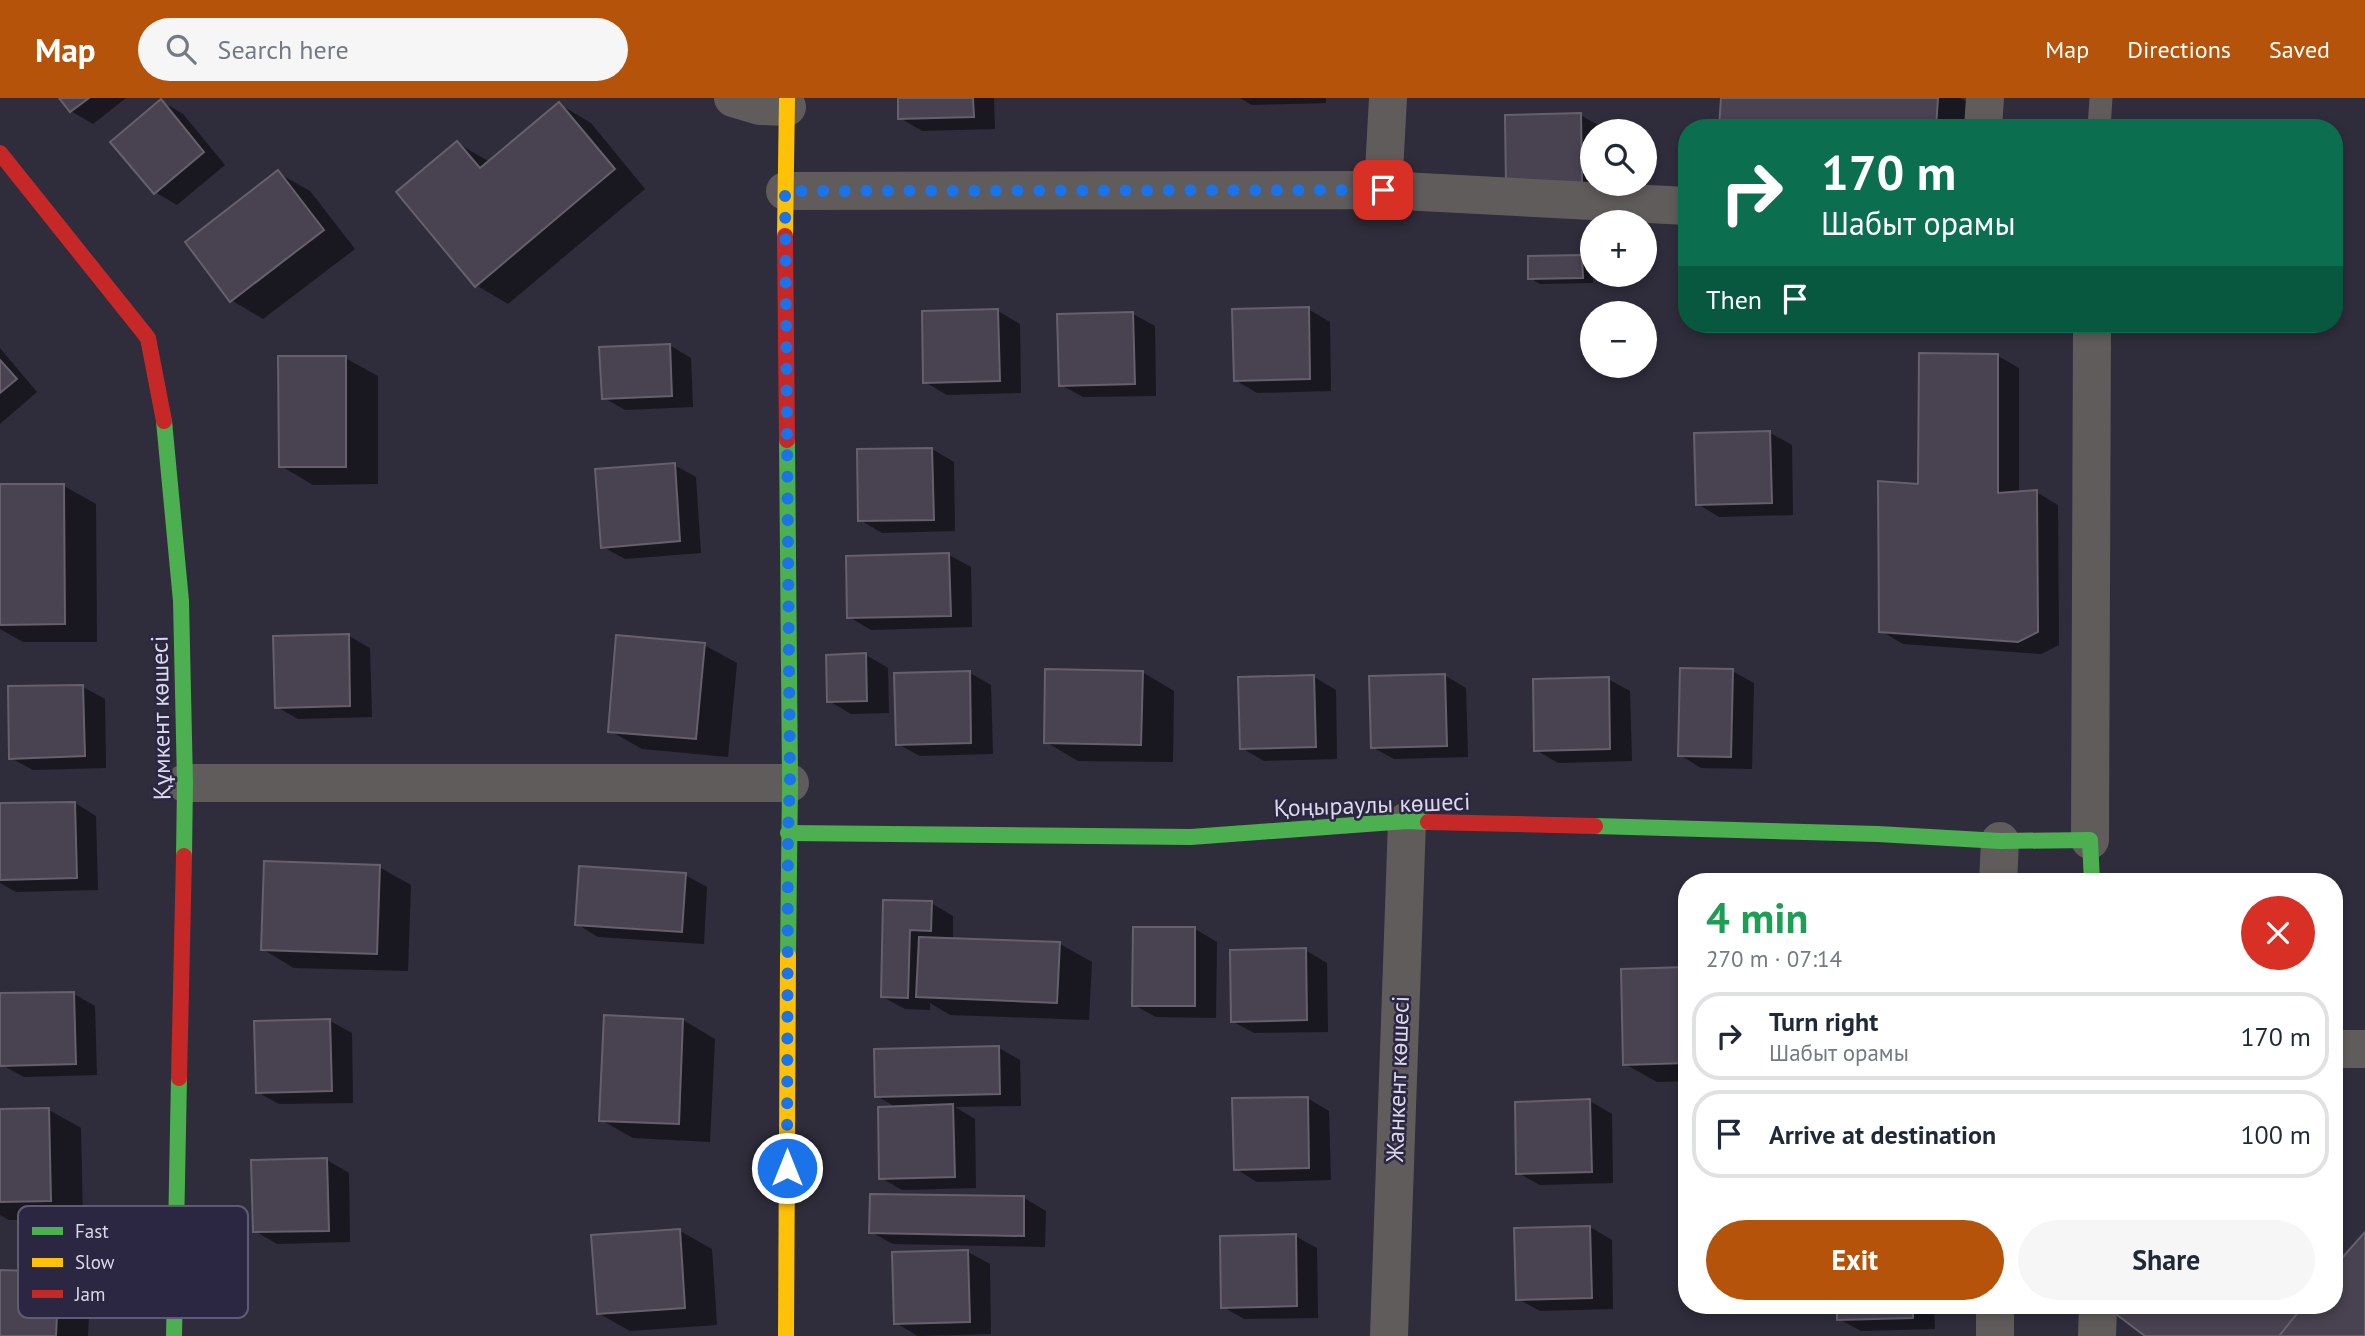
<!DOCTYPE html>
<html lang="en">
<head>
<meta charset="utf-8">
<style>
  body { margin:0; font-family:"PT Sans",sans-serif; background:#f6f6f7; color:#1f2937; height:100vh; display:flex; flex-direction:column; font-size:26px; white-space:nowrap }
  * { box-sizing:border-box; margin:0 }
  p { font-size:23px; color:#747a83 }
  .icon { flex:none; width:38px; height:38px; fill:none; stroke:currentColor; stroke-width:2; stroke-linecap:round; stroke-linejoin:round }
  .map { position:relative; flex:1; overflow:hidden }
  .details { position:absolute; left:1678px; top:775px; width:665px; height:441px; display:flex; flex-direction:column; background:#fff; border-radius:28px; box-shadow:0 4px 10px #0003 }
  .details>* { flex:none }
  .guide { position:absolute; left:1678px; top:21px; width:665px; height:214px; border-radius:28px; box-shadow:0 4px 10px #0003; background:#0b6e4f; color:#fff; overflow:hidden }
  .fabs { position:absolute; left:1580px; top:21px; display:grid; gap:14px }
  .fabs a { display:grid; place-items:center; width:77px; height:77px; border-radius:50%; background:#fff; box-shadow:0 4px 10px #0003; font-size:35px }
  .pin { position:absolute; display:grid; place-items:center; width:60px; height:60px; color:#fff; margin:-30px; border-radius:14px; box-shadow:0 4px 10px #0006 }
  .me { position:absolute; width:77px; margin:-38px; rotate:0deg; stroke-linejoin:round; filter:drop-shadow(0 0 5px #0008) }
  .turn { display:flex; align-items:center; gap:24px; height:147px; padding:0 28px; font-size:32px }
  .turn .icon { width:91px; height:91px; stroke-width:2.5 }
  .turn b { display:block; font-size:49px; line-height:60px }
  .then { display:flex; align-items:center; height:66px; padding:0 28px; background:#0003; gap:14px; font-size:26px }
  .round { display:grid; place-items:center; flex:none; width:74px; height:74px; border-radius:37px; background:#f6f6f7 }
  .summary { display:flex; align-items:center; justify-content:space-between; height:119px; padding:0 28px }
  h1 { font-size:42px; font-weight:700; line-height:52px; color:#1e9e55 }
  .primary-button { display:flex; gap:14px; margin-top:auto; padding:14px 28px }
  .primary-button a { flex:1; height:80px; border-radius:42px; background:#b45309; color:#fff; font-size:28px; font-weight:700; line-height:80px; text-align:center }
  .primary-button a+a { background:#f6f6f7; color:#1f2937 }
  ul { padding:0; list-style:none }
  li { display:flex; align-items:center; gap:21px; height:88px; margin:0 14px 10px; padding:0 14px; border:4px solid #e0e1e3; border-radius:28px }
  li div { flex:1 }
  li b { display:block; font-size:26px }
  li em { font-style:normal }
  header { display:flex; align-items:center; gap:42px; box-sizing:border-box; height:98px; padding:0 35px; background:#b45309; color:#fff }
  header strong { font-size:33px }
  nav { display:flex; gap:38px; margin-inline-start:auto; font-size:24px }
  .search { width:490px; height:63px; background:#f6f6f7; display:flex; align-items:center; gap:18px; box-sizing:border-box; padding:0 24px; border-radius:38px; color:#747a83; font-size:26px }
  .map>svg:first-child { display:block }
</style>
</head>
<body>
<header>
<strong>Map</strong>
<div class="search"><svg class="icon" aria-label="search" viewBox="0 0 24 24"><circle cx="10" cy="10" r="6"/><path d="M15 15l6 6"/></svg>Search here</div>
<nav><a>Map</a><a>Directions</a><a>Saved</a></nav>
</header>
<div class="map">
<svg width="2365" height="1238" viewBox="0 0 2365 1238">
  <rect width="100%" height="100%" fill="#2f2c3b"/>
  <!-- shadow -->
  <g fill="#0007">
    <polygon points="61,0 126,0 93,26 71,13"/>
    <polygon points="900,0 994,0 995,31 922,33 900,20"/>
    <polygon points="1240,0 1326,0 1326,5 1252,7"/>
    <polygon points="1723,0 1960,0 1971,6 1969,30 1720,30"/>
    <polygon points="161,3 183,16 225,67 177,107 155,94"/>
    <polygon points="559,6 591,25 645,91 508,206 476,187 457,45 490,64"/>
    <polygon points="1580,17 1602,29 1602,33 1592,33 1592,86 1529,101"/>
    <polygon points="278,75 310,93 355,151 263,221 231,202"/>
    <polygon points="1582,158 1592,165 1593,185 1540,186 1530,180"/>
    <polygon points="1308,211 1330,224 1331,293 1257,295 1235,282"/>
    <polygon points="998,213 1020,226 1021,295 947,297 925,284"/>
    <polygon points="1133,216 1155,228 1156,298 1083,299 1061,287"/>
    <polygon points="669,247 691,260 693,309 625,312 604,300"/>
    <polygon points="0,250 37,294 0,326"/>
    <polygon points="1998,258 2019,270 2019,395 2036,394 2058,407 2059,547 2041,556 1903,546 1881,533 1920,388"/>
    <polygon points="345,260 378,278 378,386 313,387 281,368"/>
    <polygon points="1770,335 1792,347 1793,417 1719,419 1698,406"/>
    <polygon points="932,351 954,364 955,433 882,435 860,422"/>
    <polygon points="674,367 696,379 701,455 625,461 603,449"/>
    <polygon points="0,388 64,388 96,406 97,544 23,544 0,531"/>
    <polygon points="949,457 971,469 972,529 871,532 849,519"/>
    <polygon points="349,538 370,550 372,619 298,621 277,609"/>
    <polygon points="704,547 737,565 728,659 642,651 610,633"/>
    <polygon points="866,557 888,570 889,615 851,616 829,603"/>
    <polygon points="1732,573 1754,585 1752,671 1701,670 1680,657"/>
    <polygon points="1142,574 1174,593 1173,664 1078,663 1046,644"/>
    <polygon points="970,575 991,587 993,656 920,658 898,646"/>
    <polygon points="1444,577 1466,590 1468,659 1394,661 1372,649"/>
    <polygon points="1314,579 1336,592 1337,661 1264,663 1242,650"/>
    <polygon points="1608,581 1630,593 1632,663 1558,665 1536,652"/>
    <polygon points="83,589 105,601 106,670 33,672 11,660"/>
    <polygon points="75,705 96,718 98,792 16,794 0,785 0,707"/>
    <polygon points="379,769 411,787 408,873 294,870 262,851"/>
    <polygon points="685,777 707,789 704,846 598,839 577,826"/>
    <polygon points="885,804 931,805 953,818 953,842 1060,846 1092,864 1089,922 950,917 930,905 930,912 905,911 883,899"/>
    <polygon points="1195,831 1217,844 1216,920 1156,919 1134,907"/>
    <polygon points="1305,852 1327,865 1328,934 1254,935 1232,923"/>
    <polygon points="1687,871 1687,983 1657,984 1625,966"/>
    <polygon points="74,896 95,908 97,977 24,979 2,967 0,897"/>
    <polygon points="683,922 715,941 710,1044 633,1040 601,1022"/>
    <polygon points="330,923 352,935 353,1005 279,1006 257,994"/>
    <polygon points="999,950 1020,962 1021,1008 955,1009 975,1021 976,1090 902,1092 881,1080 897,1010 877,998"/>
    <polygon points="1307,1000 1329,1013 1331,1082 1257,1084 1236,1071"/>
    <polygon points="1590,1003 1612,1016 1613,1085 1540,1087 1518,1075"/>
    <polygon points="49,1012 81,1030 83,1121 9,1122 0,1117 0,1013"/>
    <polygon points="327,1062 349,1075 350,1144 277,1146 255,1133"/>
    <polygon points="1024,1100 1046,1113 1045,1149 893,1146 871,1134"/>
    <polygon points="1590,1129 1612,1142 1613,1211 1540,1213 1518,1201"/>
    <polygon points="680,1133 712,1151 717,1227 630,1233 598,1215"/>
    <polygon points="2365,1137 2365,1238 2148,1238 2114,1213 2119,1208 2334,1208 2334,1165 2338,1169"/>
    <polygon points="1295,1138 1317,1150 1318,1220 1244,1221 1223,1209"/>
    <polygon points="968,1154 990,1166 991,1236 918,1238 896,1225"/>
    <polygon points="0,1174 58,1176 90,1194 88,1238 0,1238"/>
    <polygon points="1839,1208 1934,1208 1935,1231 1861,1233 1839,1221"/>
  </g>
  <!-- building -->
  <g fill="#494250" stroke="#65606c" stroke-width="2">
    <polygon points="59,0 89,0 70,14"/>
    <polygon points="898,0 973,0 974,19 898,21"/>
    <polygon points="1721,0 1938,0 1936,30 1719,30"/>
    <polygon points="161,1 204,54 154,96 110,44"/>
    <polygon points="559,4 615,71 475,189 396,94 457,43 480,70"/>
    <polygon points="1581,15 1582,87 1506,89 1505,17"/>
    <polygon points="278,72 324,132 230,204 185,144"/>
    <polygon points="1582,157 1583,180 1528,181 1528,158"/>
    <polygon points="1309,209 1310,281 1234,283 1232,211"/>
    <polygon points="998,211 1000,283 923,285 922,213"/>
    <polygon points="1133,214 1135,286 1059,288 1057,216"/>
    <polygon points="670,246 672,298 602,301 599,249"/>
    <polygon points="1919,255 1998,256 1998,395 2037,392 2038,534 2018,544 1879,534 1878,383 1918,386"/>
    <polygon points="278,258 346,258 346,369 279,369"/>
    <polygon points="0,262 17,281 0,295"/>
    <polygon points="1770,333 1772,405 1696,407 1694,335"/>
    <polygon points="932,350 934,422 858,423 857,351"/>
    <polygon points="675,365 680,443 601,450 595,371"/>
    <polygon points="0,386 64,386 65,526 0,527"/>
    <polygon points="949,455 951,518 847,520 846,458"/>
    <polygon points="349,536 350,608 275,610 273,538"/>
    <polygon points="616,537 705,545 696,641 608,634"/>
    <polygon points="866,555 867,603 827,604 826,557"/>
    <polygon points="1680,570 1733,571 1731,659 1678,658"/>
    <polygon points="1045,571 1143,573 1141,647 1044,645"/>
    <polygon points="970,573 971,645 896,647 894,575"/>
    <polygon points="1445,576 1447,648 1371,650 1369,578"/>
    <polygon points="1314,577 1316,649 1240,651 1238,579"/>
    <polygon points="1609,579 1610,651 1534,653 1533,581"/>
    <polygon points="83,587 85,658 9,661 8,588"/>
    <polygon points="75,704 77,780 0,782 0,705"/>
    <polygon points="264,763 380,767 377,856 261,852"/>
    <polygon points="579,768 686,775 682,834 575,827"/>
    <polygon points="883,802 932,803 931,833 910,832 908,900 881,899"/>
    <polygon points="1133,829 1195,829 1195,908 1132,908"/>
    <polygon points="919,839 1060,844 1057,905 916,899"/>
    <polygon points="1306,850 1307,922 1231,924 1230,852"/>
    <polygon points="1687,869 1687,965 1623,967 1621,871"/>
    <polygon points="74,894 76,966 0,968 0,895"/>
    <polygon points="604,917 683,921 679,1026 599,1023"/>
    <polygon points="330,921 332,993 256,995 254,923"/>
    <polygon points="999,948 1000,996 875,999 874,951"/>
    <polygon points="1308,999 1309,1070 1234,1072 1232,1000"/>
    <polygon points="1590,1001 1592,1074 1516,1076 1515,1004"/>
    <polygon points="953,1006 955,1079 879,1081 878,1009"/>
    <polygon points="49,1010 51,1103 0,1104 0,1011"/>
    <polygon points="327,1060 329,1133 253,1134 251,1062"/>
    <polygon points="870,1096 1024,1098 1024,1138 869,1135"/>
    <polygon points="1590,1128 1592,1200 1516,1202 1514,1130"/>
    <polygon points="680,1131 685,1210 597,1216 591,1137"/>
    <polygon points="2365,1134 2365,1238 2279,1238 2303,1208 2334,1208 2334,1169"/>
    <polygon points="1296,1136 1297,1208 1221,1210 1220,1138"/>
    <polygon points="968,1152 970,1224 894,1226 892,1154"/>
    <polygon points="0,1172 59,1174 56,1238 0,1238"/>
    <polygon points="1837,1208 1913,1208 1913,1220 1837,1222"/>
    <polygon points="2116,1208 2303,1208 2279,1238 2145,1238 2112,1213"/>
  </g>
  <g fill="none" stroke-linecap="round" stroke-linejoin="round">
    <!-- lane -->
    <polyline stroke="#605c5c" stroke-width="23" points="2099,30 2101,0"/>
    <!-- street -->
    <g stroke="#605c5c" stroke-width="38">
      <polyline points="733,0 760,8 787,9"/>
      <polyline points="1983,30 1985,0"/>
      <polyline points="1383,92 1388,0"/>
      <polyline points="785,93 1383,92 1687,108"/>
      <polyline points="185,685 790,685"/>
      <polyline points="2090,742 2092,226"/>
      <polyline points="1998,784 2000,743"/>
      <polyline points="2334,951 2365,951"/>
      <polyline points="1389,1238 1407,723"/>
      <polyline points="1995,1238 1995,1208"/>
      <polyline points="2097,1238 2098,1208"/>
    </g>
    <!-- fast -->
    <g stroke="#4caf50" stroke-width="16">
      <polyline points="164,323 181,503 185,685 184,758"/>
      <polyline points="787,342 790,685 788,858"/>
      <polyline points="1595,728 1878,736 2000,743 2090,742 2092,784"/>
      <polyline points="788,735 1191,739 1407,723 1428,724"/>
      <polyline points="174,1238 179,980"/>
    </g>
    <!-- slow -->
    <g stroke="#ffc107" stroke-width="16">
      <polyline points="785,138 787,0"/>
      <polyline points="786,1238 788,858"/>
    </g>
    <!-- jam -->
    <g stroke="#c62828" stroke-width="16">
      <polyline points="0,55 148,240 164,323"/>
      <polyline points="785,138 787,342"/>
      <polyline points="1428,724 1595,728"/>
      <polyline points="179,980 184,758"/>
    </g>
  </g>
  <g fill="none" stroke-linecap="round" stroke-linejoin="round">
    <!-- route -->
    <polyline stroke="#1a73e8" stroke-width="12" stroke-dasharray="0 21.6" points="787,1070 788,735 790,685 785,93 1383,92"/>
  </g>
  <g text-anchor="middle" stroke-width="5" stroke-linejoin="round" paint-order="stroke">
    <!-- street labels -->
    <g font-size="24" fill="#dbd8ea" stroke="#2b2641">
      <text transform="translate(161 620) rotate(-91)" y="8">Құмкент көшесі</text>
      <text transform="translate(1372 707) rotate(-2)" y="8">Қоңыраулы көшесі</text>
      <text transform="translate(1398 981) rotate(-88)" y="8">Жанкент көшесі</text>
    </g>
  </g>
  <!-- legend -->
  <rect x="18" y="1108" width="230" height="112" rx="10" fill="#2b2641" stroke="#605b74" stroke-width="2"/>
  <rect x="32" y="1129" width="31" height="8" fill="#4caf50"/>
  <rect x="32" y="1160" width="31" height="9" fill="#ffc107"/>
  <rect x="32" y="1192" width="31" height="8" fill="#c62828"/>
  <g font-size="19" fill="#dbd8ea">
    <text x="75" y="1140">Fast</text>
    <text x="75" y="1171">Slow</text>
    <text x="75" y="1203">Jam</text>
  </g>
</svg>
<div class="fabs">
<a><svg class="icon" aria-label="search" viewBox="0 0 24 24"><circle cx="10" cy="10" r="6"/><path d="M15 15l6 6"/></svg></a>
<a>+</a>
<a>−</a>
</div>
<div class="pin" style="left:1383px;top:92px;background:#d93025"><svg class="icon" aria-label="arrive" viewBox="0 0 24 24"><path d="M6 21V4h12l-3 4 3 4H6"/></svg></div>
<svg class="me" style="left:787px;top:1070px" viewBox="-20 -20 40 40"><circle r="17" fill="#1a73e8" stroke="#fff" stroke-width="3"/><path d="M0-11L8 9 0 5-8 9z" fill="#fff"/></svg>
<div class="guide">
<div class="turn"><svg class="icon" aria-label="right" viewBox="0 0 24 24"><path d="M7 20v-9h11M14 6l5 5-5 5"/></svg><div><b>170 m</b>Шабыт орамы</div></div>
<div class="then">Then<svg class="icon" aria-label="arrive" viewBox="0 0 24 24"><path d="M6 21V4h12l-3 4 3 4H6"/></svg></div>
</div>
<section class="details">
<div class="summary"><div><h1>4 min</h1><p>270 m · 07:14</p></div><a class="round" style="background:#d93025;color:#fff"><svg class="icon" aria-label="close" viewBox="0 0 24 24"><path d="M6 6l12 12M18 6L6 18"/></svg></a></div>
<ul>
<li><svg class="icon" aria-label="right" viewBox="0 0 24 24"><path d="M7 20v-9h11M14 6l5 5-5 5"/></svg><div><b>Turn right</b><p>Шабыт орамы</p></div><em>170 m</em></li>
<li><svg class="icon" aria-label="arrive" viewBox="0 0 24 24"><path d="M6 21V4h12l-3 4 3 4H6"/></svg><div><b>Arrive at destination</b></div><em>100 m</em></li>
</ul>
<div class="primary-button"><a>Exit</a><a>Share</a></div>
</section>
</div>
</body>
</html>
